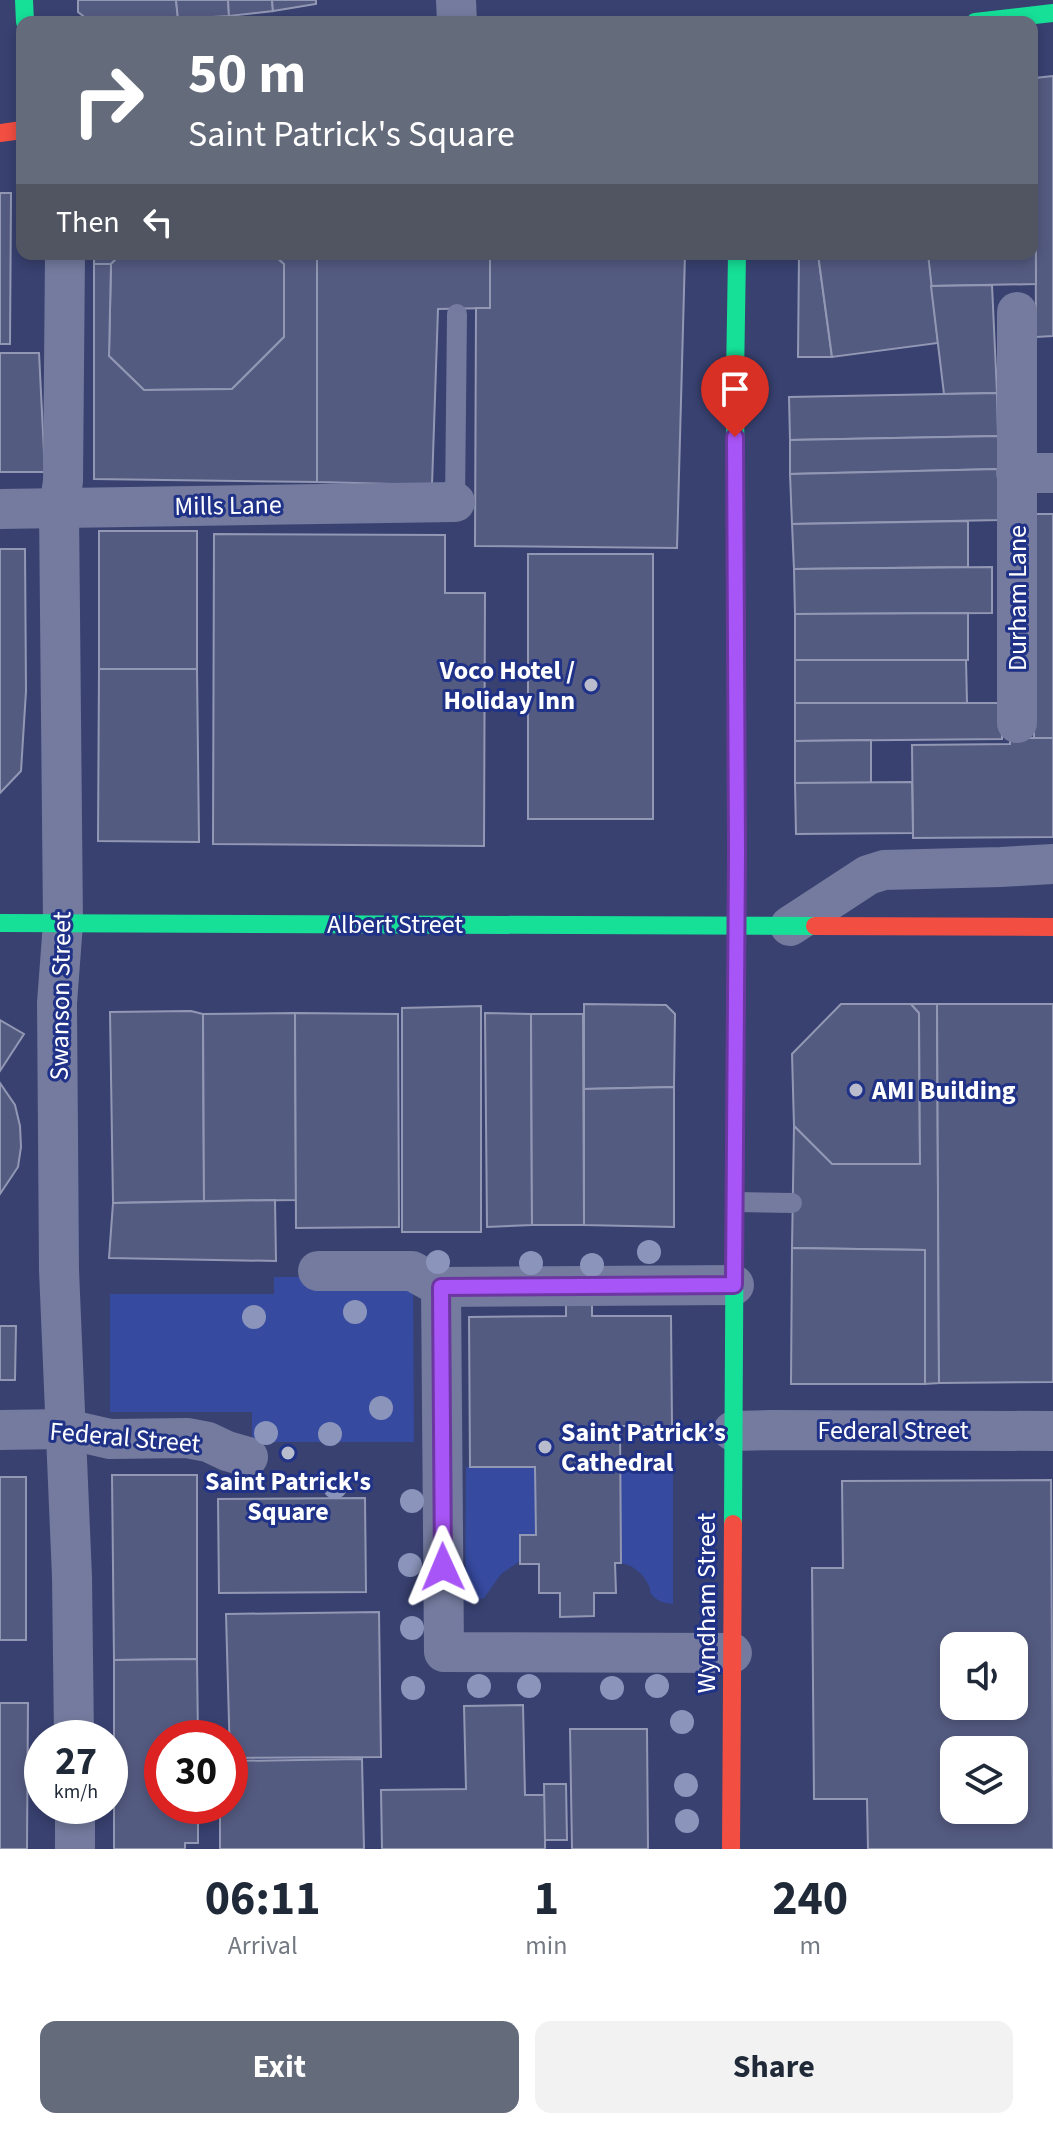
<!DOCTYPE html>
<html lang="en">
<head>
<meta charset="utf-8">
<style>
  body { margin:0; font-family:"Source Sans 3",sans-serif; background:#f2f2f3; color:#1f2937; height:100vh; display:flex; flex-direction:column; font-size:30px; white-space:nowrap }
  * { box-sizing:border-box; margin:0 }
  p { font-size:26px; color:#747a83 }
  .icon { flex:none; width:44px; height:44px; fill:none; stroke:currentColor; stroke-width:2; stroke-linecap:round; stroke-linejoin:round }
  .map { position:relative; height:1849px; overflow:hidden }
  .side { display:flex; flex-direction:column; background:#fff; flex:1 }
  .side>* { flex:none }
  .banner { position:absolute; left:16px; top:16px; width:1022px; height:244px; border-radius:16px; box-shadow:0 4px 12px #0003; background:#646b7a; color:#fff; overflow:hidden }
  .buttons { position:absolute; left:940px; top:1632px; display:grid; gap:16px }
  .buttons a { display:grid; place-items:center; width:88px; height:88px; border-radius:16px; background:#fff; box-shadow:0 4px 12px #0003; font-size:40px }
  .speed { position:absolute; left:24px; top:1720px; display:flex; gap:16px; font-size:40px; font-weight:700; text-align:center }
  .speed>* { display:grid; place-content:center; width:104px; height:104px; border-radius:50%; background:#fff; box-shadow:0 4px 12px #0003; line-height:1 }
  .speed small { font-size:20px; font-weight:400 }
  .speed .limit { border:12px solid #d22; background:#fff; color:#111 }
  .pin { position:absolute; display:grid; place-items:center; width:68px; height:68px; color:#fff; margin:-82px -34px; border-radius:50% 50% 50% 0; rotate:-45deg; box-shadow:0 0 8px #0007 }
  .pin .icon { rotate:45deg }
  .me { position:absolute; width:88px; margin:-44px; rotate:359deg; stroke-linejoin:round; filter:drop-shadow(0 0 6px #0008) }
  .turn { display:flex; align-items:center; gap:28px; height:168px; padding:0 40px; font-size:36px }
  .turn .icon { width:104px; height:104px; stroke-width:2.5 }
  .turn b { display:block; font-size:56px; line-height:68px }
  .then { display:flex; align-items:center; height:76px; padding:0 40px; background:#0003; gap:16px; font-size:30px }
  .eta { display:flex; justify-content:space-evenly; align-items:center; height:136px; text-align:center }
  .eta b { font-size:48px; font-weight:700; line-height:56px }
  .cta { display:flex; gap:16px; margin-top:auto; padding:16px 40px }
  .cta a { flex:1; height:92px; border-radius:16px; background:#646b7a; color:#fff; font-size:32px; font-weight:700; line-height:92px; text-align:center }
  .cta a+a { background:#f2f2f3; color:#1f2937 }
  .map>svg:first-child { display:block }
</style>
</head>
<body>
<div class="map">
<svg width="1053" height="1849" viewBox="0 0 1053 1849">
  <rect width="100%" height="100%" fill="#384170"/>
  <!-- green -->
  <g fill="#364aa0">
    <polygon points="274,1277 413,1277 414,1442 252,1442 252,1412 110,1412 110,1294 274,1294"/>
    <polygon points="466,1467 535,1467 536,1535 520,1561 501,1574 484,1598 465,1602"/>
    <path d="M673,1468V1604C666,1603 659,1602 654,1597C648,1591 652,1591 648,1584C643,1573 632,1565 621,1563V1469Z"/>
  </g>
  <!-- building -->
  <g fill="#545b81" stroke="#9298b4" stroke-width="2" fill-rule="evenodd">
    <polygon points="78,0 176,0 178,19 155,22 91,22 78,12"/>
    <polygon points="176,0 228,0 229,16 178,19"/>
    <polygon points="228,0 272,0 273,11 229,16"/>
    <polygon points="272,0 316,0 316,4 273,11"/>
    <polygon points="1053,76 1053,336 1036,337 1035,78"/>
    <polygon points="1035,78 1036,284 931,286 928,254 1032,254 1032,79"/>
    <polygon points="0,193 11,193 10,344 0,344"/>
    <polygon points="94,254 121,254 111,264 94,264"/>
    <polygon points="121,254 273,254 284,264 284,337 232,389 144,390 109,356 111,264"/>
    <polygon points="273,254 317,254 317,482 94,479 94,264 111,264 109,356 144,390 232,389 284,337 284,264"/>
    <polygon points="317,254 490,254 490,308 438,309 432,485 317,482"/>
    <polygon points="490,254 685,254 677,548 475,546 476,308 490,308"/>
    <polygon points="799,254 818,254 832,357 798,357"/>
    <polygon points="818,254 928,254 938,343 832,357"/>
    <polygon points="992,285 997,393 944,394 931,286"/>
    <polygon points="0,353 39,353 45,472 0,472"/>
    <polygon points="997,393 998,436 790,440 789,397"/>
    <polygon points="998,436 998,469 790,474 790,440"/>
    <polygon points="998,469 1001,520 792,524 790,474"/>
    <polygon points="1033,514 1053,514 1053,738 1034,739"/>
    <polygon points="968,521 968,567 794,569 792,524"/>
    <rect x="99" y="531" width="98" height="138"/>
    <polygon points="214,534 445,535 445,593 485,593 484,846 213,844"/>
    <polygon points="0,549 25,549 26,691 21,771 0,793"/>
    <rect x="528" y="554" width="125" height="265"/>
    <polygon points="992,567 992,613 795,614 794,569"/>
    <polygon points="968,613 968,660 795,660 795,614"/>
    <polygon points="795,660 966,660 967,703 795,703"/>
    <polygon points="99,669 197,669 199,842 98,841"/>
    <polygon points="795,703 1002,703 1002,739 795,741"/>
    <polygon points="1010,738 1053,738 1053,837 913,838 912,745 1010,744"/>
    <polygon points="871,740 871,783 795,783 795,741"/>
    <polygon points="912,782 913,833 796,834 795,783"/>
    <polygon points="584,1004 666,1005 675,1014 674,1087 584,1089"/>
    <polygon points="841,1004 911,1004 919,1013 920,1164 832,1164 794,1126 792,1054"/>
    <polygon points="911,1004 937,1004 939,1383 925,1384 925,1250 792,1248 794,1126 832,1164 920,1164 919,1013"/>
    <polygon points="937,1004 1053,1004 1053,1382 939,1383"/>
    <polygon points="481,1006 481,1232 402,1232 402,1008"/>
    <polygon points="191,1011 203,1014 204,1201 113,1203 110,1012"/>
    <polygon points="295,1013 296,1200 204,1201 203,1014"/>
    <polygon points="295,1013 398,1014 399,1227 296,1228"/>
    <polygon points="485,1013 531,1014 532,1225 487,1227"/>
    <polygon points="531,1014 583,1014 584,1225 532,1225"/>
    <polygon points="0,1020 24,1034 0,1071"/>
    <polygon points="0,1083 15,1105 20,1126 21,1147 18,1167 0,1194"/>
    <polygon points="674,1087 674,1227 584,1225 584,1089"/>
    <polygon points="275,1200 276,1261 109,1258 113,1203"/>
    <polygon points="792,1248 925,1250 925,1384 791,1384"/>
    <polygon points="592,1303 592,1316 671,1316 672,1426 620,1426 621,1563 615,1563 616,1593 594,1593 594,1616 560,1617 560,1593 539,1593 539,1564 520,1564 520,1535 536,1535 535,1467 470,1467 469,1317 566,1316 566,1304"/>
    <polygon points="0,1326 16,1326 15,1380 0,1380"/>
    <polygon points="112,1475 197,1475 197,1659 114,1660"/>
    <rect x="0" y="1477" width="26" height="163"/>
    <path d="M1051,1480L1053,1849H868L867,1799H814L812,1568H843L842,1481ZM954,1646H1014V1706H954ZM954,1750H1014V1810H954Z"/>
    <polygon points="365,1498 366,1592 219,1593 218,1499"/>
    <polygon points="379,1612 381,1757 230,1758 226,1614"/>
    <polygon points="197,1659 198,1738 162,1738 162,1806 198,1806 198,1843 185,1843 185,1849 114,1849 114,1660"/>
    <polygon points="0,1703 28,1703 27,1849 0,1849"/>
    <polygon points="523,1705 525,1795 545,1795 545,1849 382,1849 381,1790 466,1789 464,1706"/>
    <polygon points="570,1729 647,1729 648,1849 572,1849"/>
    <polygon points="362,1759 364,1849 220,1849 220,1806 230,1806 230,1761"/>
    <polygon points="544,1784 566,1784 567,1840 545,1840"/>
  </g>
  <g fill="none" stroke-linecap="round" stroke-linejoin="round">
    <!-- lane -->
    <g stroke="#747b9e" stroke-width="20">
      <polyline points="455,502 457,314"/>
      <polyline points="735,1202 792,1203"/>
    </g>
    <!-- street -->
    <g stroke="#747b9e" stroke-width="40">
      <polyline points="456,0 457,22"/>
      <polyline points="65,254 63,481 59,509 63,923 57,1003 59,1270 72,1577 74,1738"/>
      <polyline points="1017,312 1017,723"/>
      <polyline points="1016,473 1053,473"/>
      <polyline points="0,509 455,502"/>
      <polyline points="790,926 868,875 884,870 1001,867 1053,864"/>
      <polyline points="318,1271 412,1271 441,1287 734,1285"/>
      <polyline points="441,1287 444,1652 732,1653"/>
      <polyline points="0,1430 66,1429 110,1439 187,1438 208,1442 227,1451 248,1457"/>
      <polyline points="733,1431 771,1430 1053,1431"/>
      <polyline points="75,1806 75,1849"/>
    </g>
    <!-- fast -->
    <g stroke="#16e098" stroke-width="18">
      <polyline points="24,0 25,22"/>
      <polyline points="975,22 1053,13"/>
      <polyline points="736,572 735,378 737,254"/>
      <polyline points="0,923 815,926"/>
      <polyline points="733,1524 737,804"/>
    </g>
    <!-- jam -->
    <g stroke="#f24e42" stroke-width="18">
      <polyline points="0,133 22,130"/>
      <polyline points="736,572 737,804"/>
      <polyline points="815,926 1053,927"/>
      <polyline points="731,1849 733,1524"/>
    </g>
  </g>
  <!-- trees -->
  <g fill="#8b94bb">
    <circle cx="649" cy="1252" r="12"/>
    <circle cx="438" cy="1262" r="12"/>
    <circle cx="531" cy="1263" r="12"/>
    <circle cx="592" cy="1265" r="12"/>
    <circle cx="355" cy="1312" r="12"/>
    <circle cx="254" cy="1317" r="12"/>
    <circle cx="381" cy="1408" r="12"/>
    <circle cx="266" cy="1433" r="12"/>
    <circle cx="330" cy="1434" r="12"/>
    <circle cx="335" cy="1487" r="12"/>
    <circle cx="412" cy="1501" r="12"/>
    <circle cx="410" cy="1565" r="12"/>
    <circle cx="412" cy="1628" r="12"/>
    <circle cx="479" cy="1686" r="12"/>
    <circle cx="529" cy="1686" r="12"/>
    <circle cx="657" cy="1686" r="12"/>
    <circle cx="413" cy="1688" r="12"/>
    <circle cx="612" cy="1688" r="12"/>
    <circle cx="682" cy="1722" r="12"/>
    <circle cx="686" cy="1785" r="12"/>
    <circle cx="687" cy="1821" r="12"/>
  </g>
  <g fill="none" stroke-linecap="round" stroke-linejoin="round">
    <defs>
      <polyline id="route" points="443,1567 441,1287 734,1285 737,853 735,437"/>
    </defs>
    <!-- route casing -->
    <use href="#route" stroke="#6d37a1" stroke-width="20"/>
    <!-- route -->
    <use href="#route" stroke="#a855f7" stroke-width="14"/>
  </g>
  <!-- markers -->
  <g fill="#b9bccd" stroke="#203288" stroke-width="3">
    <circle cx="591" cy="685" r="8"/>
    <circle cx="856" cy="1090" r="8"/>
    <circle cx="545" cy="1447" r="8"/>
    <circle cx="288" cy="1453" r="8"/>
  </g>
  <g text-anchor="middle" stroke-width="6" stroke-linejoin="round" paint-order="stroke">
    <!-- street labels -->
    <g font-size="26" fill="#fff" stroke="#203288">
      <text transform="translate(228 505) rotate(-1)" y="9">Mills Lane</text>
      <text transform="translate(1017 598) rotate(-90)" y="9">Durham Lane</text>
      <text x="395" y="933">Albert Street</text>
      <text transform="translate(60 996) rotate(-89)" y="9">Swanson Street</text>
      <text x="893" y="1439">Federal Street</text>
      <text transform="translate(125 1437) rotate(5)" y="9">Federal Street</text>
      <text transform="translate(706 1603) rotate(-90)" y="9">Wyndham Street</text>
    </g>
    <!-- poi labels -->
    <g font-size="26" font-weight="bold" fill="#fff" stroke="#203288" text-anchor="start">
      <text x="575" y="679" text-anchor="end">Voco Hotel /<tspan x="575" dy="30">Holiday Inn</tspan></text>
      <text x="872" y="1099">AMI Building</text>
      <text x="561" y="1441">Saint Patrick’s<tspan x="561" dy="30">Cathedral</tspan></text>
      <text x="288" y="1490" text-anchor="middle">Saint Patrick's<tspan x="288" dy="30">Square</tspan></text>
    </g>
  </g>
</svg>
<div class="buttons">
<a><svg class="icon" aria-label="sound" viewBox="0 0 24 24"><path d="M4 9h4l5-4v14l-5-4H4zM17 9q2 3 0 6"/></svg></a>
<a><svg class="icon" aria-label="layers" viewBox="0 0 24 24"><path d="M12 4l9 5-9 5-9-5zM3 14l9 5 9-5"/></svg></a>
</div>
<div class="speed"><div>27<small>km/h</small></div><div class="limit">30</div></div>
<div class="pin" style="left:735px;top:437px;background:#d93025"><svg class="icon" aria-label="arrive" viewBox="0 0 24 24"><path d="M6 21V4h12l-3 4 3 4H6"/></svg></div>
<svg class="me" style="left:443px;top:1567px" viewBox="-20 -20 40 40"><path d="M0-17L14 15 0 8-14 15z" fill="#a855f7" stroke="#fff" stroke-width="4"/></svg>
<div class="banner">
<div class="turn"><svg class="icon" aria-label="right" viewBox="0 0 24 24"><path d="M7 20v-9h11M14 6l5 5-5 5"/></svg><div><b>50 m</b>Saint Patrick's Square</div></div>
<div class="then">Then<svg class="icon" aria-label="left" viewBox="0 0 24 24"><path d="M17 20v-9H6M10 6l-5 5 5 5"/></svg></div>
</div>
</div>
<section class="side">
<div class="eta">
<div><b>06:11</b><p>Arrival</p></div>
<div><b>1</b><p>min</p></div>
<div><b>240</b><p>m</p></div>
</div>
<div class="cta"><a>Exit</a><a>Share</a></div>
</section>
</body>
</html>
